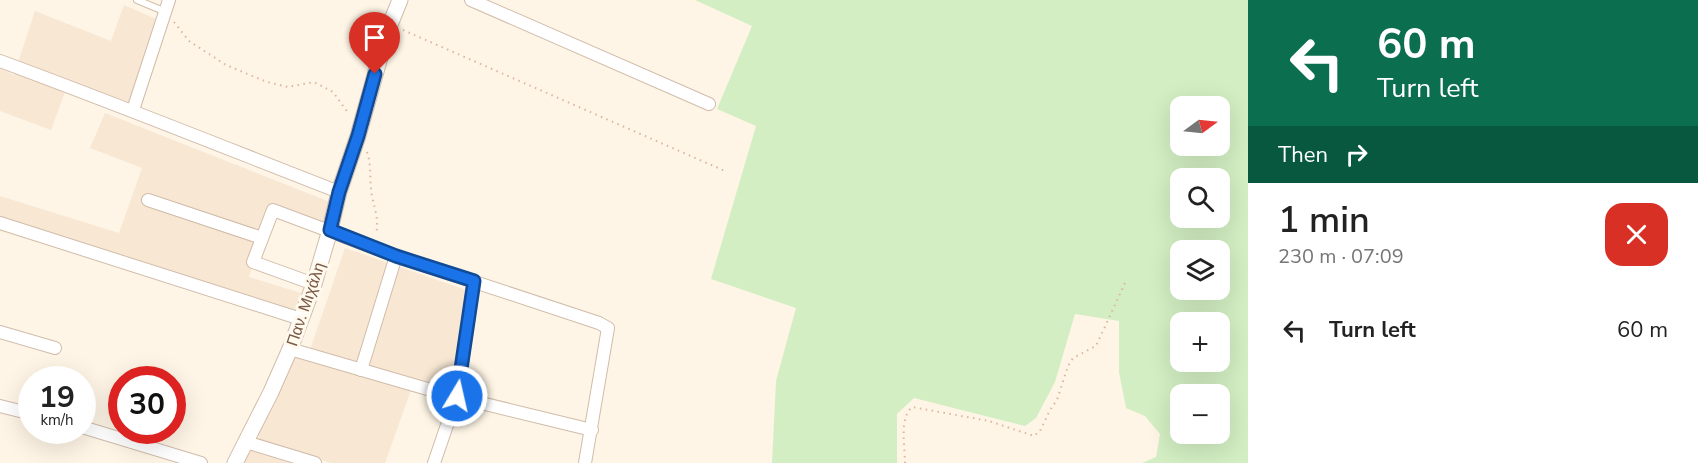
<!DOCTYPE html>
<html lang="en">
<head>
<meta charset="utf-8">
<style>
  body { margin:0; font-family:"Nunito Sans",sans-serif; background:#f2f2f2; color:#222; height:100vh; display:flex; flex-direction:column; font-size:22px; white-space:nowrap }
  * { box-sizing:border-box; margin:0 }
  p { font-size:20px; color:#767676 }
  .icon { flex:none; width:33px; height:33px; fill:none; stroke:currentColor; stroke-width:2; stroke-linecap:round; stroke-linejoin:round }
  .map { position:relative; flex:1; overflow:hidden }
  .panel { display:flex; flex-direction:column; background:#fff; width:450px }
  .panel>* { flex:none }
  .top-card { background:#0b6e4f; color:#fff; overflow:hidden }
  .needle { width:39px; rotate:75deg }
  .buttons { position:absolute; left:1170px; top:96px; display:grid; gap:12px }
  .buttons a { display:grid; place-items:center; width:60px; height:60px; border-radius:12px; background:#fff; box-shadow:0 6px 24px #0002; font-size:30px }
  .speed { position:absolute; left:18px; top:366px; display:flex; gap:12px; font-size:30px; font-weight:700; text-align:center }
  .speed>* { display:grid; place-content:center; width:78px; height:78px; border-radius:50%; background:#fff; box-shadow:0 6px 24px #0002; line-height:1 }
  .speed small { font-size:15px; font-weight:400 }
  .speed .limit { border:9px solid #d22; background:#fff; color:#111 }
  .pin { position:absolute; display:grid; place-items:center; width:51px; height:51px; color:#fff; margin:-62px -26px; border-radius:50% 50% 50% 0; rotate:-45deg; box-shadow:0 0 6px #0007 }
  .pin .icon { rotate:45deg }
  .me { position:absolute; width:66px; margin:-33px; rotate:9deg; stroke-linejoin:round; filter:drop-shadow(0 0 4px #0008) }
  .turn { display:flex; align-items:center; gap:21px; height:126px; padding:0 30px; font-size:27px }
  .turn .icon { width:78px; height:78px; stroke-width:2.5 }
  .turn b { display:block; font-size:42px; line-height:51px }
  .then { display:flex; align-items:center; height:57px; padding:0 30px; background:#0003; gap:12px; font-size:22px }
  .round { display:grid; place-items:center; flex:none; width:63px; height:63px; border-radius:18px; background:#f2f2f2 }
  .summary { display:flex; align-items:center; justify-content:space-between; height:102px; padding:0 30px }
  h1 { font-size:36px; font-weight:600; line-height:45px }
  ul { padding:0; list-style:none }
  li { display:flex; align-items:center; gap:18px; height:90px; padding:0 30px }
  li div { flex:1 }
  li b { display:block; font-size:22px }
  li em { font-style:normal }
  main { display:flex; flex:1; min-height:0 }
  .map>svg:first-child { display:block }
</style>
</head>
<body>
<main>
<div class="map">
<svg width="1248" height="463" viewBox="0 0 1248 463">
  <rect width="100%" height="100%" fill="#fef5e6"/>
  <!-- residential -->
  <g fill="#f7e7d3">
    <polygon points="124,5 156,19 127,108 68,84 51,130 0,111 0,69 14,75 35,11 111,41"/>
    <polygon points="105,113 330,202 320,232 268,215 249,277 301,293 293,319 0,231 0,196 119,233 142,168 90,148"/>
    <polygon points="345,248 466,290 453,392 310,350"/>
    <polygon points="294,356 411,390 385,463 331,463 262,442 259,439 258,432 284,382"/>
    <polygon points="250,449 297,463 243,463"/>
  </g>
  <!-- green -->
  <path fill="#d3eec2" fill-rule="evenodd" d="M695,0H1248V463H1142L1156,457L1160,434L1145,416L1126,408L1119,372V321L1075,314L1055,382L1036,418L1025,426L914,398L897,414V463H772L776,381L796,308L711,279L756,126L717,109L752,26ZM1180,106H1220V146H1180ZM1180,178H1220V218H1180ZM1180,250H1220V290H1180ZM1180,322H1220V362H1180ZM1180,394H1220V434H1180Z"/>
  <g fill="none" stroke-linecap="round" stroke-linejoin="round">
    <defs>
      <polyline id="service" points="137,0 166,12"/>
      <g id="minor">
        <polyline points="471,0 709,104"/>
        <path d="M0,61C114,103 226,148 339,192"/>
        <polyline points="133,110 169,0"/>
        <polyline points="148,200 262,238"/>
        <polyline points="0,223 301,319"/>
        <polyline points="314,284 253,262 273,210 396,256 599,323 608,328 585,463"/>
        <polyline points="0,332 55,348"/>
        <polyline points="290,349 448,395 592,430"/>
        <polyline points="361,370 396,256"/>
        <polyline points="0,406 32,414"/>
        <polyline points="82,427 201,463"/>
        <polyline points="246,442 315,463"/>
        <polyline points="434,463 457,396 474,281"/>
      </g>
      <polyline id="tertiary" points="235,463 271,392 290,349 314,284 330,230 339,192 358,136 387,32 400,0"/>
    </defs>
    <!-- service casing -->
    <use href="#service" stroke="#d1bcaa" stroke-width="8"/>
    <!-- minor casing -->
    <use href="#minor" stroke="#d1bcaa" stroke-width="14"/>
    <!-- tertiary casing -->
    <use href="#tertiary" stroke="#d1bcaa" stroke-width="17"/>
    <!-- path -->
    <g stroke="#dcb69d" stroke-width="2" stroke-dasharray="1.5 4.5" stroke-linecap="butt">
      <polyline points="174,22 189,41 226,65 267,82 288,87 314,82 333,92 349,114"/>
      <polyline points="403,30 725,171"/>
      <path d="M367,152C372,166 369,182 372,196C375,211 379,219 376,235"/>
      <path d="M905,463C905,446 899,419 912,407L989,421L1034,436L1040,431L1050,410L1057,400L1068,366L1073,358L1096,346L1125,283"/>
    </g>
    <!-- service -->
    <use href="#service" stroke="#fff" stroke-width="6"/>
    <!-- minor -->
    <use href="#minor" stroke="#fff" stroke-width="12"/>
    <!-- tertiary -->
    <use href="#tertiary" stroke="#fff" stroke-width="15"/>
  </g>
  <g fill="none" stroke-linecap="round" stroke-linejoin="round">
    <defs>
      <polyline id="route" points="375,74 358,136 339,192 330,230 396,256 474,281 457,396"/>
    </defs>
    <!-- route casing -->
    <use href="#route" stroke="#114b97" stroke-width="15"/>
    <!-- route -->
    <use href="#route" stroke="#1a73e8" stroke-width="10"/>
  </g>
  <g text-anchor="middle" stroke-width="6" stroke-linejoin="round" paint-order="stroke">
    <!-- street labels -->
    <g font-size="16" fill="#7a5a47" stroke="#fff9ee">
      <text transform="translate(305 304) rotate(-71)" y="6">Παν. Μιχάλη</text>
    </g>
  </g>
</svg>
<div class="buttons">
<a><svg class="needle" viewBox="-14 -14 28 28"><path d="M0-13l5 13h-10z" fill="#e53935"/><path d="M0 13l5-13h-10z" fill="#767676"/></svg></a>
<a><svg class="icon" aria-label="search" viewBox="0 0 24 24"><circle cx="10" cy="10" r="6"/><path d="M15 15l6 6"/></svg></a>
<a><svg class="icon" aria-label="layers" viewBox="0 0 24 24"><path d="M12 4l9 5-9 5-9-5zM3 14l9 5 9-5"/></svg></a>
<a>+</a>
<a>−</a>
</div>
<div class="speed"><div>19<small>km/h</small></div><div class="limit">30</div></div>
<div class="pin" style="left:375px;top:74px;background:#d93025"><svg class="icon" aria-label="arrive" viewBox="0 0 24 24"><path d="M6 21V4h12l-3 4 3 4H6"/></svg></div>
<svg class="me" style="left:457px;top:396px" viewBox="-20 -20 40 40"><circle r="17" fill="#1a73e8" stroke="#fff" stroke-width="3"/><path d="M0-11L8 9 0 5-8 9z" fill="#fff"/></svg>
</div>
<section class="panel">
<div class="top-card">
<div class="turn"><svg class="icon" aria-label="left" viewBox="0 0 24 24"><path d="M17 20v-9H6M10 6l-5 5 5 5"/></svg><div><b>60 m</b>Turn left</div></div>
<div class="then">Then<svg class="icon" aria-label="right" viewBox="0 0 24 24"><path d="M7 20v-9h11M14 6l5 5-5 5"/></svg></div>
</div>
<div class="summary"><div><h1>1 min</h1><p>230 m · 07:09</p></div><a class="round" style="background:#d93025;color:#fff"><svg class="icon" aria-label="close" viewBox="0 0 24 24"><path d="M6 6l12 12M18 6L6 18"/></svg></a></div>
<ul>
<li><svg class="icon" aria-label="left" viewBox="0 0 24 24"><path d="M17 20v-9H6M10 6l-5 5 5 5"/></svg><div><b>Turn left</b></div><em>60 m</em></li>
</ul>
</section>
</main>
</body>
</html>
